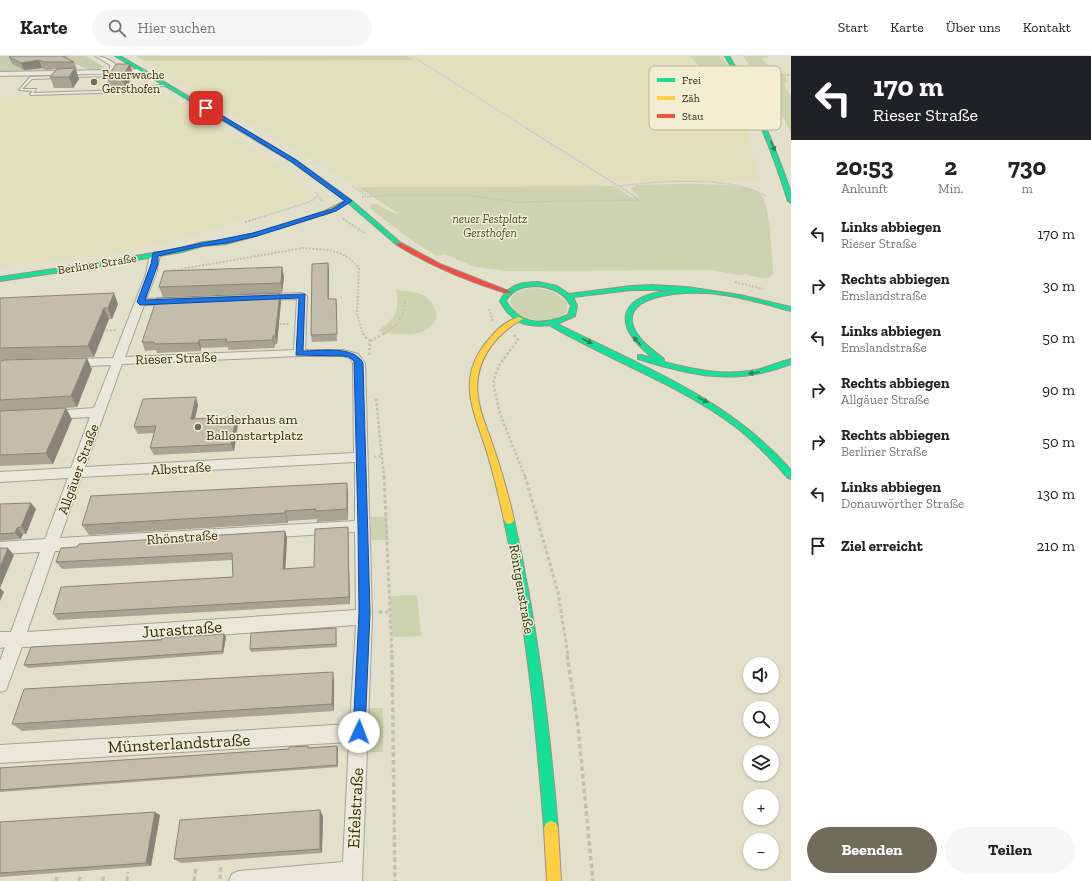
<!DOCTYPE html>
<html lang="de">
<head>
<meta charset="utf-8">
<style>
  body { margin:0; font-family:"Zilla Slab",serif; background:#f6f6f6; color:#222; height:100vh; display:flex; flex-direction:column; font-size:15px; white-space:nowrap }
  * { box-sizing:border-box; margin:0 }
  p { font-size:13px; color:#767676 }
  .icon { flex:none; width:22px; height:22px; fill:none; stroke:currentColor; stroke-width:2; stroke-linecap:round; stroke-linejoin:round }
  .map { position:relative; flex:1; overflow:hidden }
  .sheet { display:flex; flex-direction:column; background:#fff; width:300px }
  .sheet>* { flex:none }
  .guide { background:#202124; color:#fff; overflow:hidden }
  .controls { position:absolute; left:743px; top:601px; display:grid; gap:8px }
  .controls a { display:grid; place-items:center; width:36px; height:36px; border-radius:50%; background:#fff; box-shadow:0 1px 3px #0004; font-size:20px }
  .pin { position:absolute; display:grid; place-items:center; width:34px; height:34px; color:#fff; margin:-17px; border-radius:8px; box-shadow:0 2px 6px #0006 }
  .me { position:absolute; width:44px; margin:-22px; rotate:2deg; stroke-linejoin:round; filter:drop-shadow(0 0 3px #0008) }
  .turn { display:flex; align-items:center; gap:14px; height:84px; padding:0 16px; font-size:18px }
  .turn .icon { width:52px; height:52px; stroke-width:2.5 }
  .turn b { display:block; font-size:28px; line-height:34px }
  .eta { display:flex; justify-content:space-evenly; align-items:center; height:68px; text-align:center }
  .eta b { font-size:24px; font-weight:800; line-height:28px }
  .button { display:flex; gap:8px; margin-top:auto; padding:8px 16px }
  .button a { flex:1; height:46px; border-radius:24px; background:#716b5a; color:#fff; font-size:16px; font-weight:800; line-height:46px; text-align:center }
  .button a+a { background:#f6f6f6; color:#222 }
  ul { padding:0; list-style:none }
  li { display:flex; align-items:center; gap:12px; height:52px; padding:0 16px }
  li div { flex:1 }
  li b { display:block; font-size:15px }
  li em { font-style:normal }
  header { display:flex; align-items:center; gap:24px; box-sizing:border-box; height:56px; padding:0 20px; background:#fff; border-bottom:1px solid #e0e0e0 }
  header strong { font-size:19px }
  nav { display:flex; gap:22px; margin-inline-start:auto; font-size:14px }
  .search { width:280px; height:36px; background:#f6f6f6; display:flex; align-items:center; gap:10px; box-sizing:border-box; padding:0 14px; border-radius:22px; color:#767676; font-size:15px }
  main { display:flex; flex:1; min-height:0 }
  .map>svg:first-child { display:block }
</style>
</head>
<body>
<header>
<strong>Karte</strong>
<div class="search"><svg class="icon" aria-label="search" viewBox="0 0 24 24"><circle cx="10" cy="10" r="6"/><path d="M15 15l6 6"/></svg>Hier suchen</div>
<nav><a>Start</a><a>Karte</a><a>Über uns</a><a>Kontakt</a></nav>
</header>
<main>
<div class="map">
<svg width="791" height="825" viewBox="0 0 791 825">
  <rect width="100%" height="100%" fill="#e2dfcb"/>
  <!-- farmland -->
  <g fill="#e1dfbc">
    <polygon points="414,0 690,0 697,8 721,50 746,73 759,125 616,126"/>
    <polygon points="415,4 615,130 357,131 266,76 160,16 144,5"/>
    <polygon points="164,38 272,105 298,125 311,137 310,141 302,145 258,159 184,182 155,189 109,198 40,207 0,210 0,42"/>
  </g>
  <!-- green -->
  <g fill="#cdd3ae">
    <polygon points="137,0 408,0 415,4 144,5"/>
    <path d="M690,0H722L743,36L759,71C750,72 743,69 736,63C730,59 724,55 720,48C710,33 704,12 690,0Z"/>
    <path d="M743,0H769L767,1L768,2H761C769,11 778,19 791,18V20L785,21L788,24L784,29L791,40V77L775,46L766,35Z"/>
    <path d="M637,129C659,129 752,123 763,141C770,155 772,200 773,217L770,221C761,223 754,221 746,218L740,219L710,214L507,215L491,213L473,210L444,198L437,200L414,186L372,154L370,150L372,148H377L395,158L398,157L357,131L615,130L630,141H639L631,133L632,131Z"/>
    <path d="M533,232C549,233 556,236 567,247V255C558,267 527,267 516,256C513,254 512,249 510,245C515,235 522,233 533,232Z"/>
    <path d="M396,234C413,235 431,237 436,256C438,262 434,268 429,272C419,281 390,279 378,275C395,261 400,257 396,234Z"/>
    <polygon points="387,460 388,484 371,484 371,461"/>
    <polygon points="417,539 421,580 392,581 390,540"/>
    <polygon points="369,652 383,652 383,696 368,696"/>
  </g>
  <!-- cemetery -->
  <polygon fill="#c8cdad" points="0,0 86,0 107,13 90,14 75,8 47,14 35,14 27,16 0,17"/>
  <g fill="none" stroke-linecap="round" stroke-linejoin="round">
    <defs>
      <g id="lane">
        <polygon points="114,18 115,20 70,21 69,20"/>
        <polygon points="57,20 58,22 32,23 22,33 36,33 33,37 128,34 167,28 168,29 128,36 31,39 30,38 33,35 19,34 30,21"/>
      </g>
      <g id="street">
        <path d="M95,0C103,0 111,4 117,10L116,14L143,13L146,15L143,17L0,20V16L110,14V9Z"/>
        <path d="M155,196L160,199L156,218L146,243L173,242L178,245L173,248L144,249L125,301L294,294L297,243L264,244L259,241L264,238L302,237L307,240L305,294H343L358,298L365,307L372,561L362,825H229L232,818L239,815L343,806L349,686L0,707V689L350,668L356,569L62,590L22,591L6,634L0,636V605L5,591L0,592V576H11L40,496L0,498V486L45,483L68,422L0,426V416L71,412L90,361L52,363L48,362L46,359L48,356L52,355L94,352L111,309L72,311L68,309L66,307L68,305L72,303L113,302L146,218L150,199ZM299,300H343L350,302L353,307L354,397L85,411L122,308ZM355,406V465L60,482L81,421ZM355,476L356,554L27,576L55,495Z"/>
      </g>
      <g id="fast">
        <polygon points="115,0 120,0 296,104 351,144 402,188 397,189 347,146 292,106"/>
        <path d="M725,0H729C755,43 775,89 791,137V147L788,145C772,94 753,46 725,0Z"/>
        <polygon points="250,178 252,179 252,181 226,188 203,190 182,196 108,209 0,225 0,221 108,205 181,192 203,186 226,184"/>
        <path d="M538,226L557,230L569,238L631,230L652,229L687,231L740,239L791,251V255C765,248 732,238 705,237C686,236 622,238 633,270C638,284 653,294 664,303V306C694,314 726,320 756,314C768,311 779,306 791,303V308C735,330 693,320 638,303V299H641L653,302C607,265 622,237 677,234H631L573,241L577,250L575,260L557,268C640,309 729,343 791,414V423L788,422C772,404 755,386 736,371C679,328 610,305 549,269C526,272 511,266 500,245C508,229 521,226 538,226ZM538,230C552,232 564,236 571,250L568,259C544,269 520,270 506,245C513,232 525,230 538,230Z"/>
        <path d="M509,460L512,461L514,464C537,566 549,668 558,772L556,777L551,779L546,777L544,772C536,668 526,566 504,464L506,461Z"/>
      </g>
      <g id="slow">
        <polygon points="347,144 352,145 329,157 252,181 247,180 325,155"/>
        <path d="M519,261L523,263L521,264C493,280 473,308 478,341C480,359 489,376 494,393C501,414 507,434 512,455L514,464L512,467L509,468L506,467L504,464C499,440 493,416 486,393C472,351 456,320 490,282C497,273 508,264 519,261Z"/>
        <polygon points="551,765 556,767 558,772 561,825 547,825 544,772 546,767"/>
      </g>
      <path id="jam" d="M397,187H401L440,208L511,236L510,237H506C467,225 431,210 397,189Z"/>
    </defs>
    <!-- lane casing -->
    <use href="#lane" stroke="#a7a295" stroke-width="2"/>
    <!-- street casing -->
    <use href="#street" stroke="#a7a295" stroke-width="2"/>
    <!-- fast casing -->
    <use href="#fast" stroke="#979284" stroke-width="2"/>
    <!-- slow casing -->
    <use href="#slow" stroke="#979284" stroke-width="2"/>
    <!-- jam casing -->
    <use href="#jam" stroke="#979284" stroke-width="2"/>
    <!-- path-far5 -->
    <polyline stroke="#c3c0b3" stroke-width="1" stroke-dasharray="1.5 1" stroke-linecap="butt" points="412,0 528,73"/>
    <!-- path-far4 -->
    <g stroke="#c3c0b3" stroke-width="1.5" stroke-dasharray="1.5 1" stroke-linecap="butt">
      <polyline points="352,130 366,139"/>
      <path d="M620,130C661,125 729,119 766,140"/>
      <polyline points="315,136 323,146"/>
      <polyline points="362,141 392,139 466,139 516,146 637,144 636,141 526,72"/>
      <polyline points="342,162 345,164"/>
      <polyline points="252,164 309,146 317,141"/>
    </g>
    <!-- path-far3 -->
    <g stroke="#c3c0b3" stroke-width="2" stroke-dasharray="2 1.5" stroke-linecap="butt">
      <polyline points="343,163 365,177"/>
      <polyline points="245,166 256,163"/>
      <polyline points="164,216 303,192 329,194 340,197 350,203 359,212 357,258 363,278"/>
      <polyline points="735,226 763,233"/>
      <polyline points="489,253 493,265"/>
      <polyline points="276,268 289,268"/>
      <polyline points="103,275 116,274"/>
      <path d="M384,278C398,269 405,261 405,244"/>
    </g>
    <!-- path-far2 -->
    <g stroke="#c3c0b3" stroke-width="2.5" stroke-dasharray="2.5 2" stroke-linecap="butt">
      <polyline points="363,277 364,280 370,285 369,299"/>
      <polyline points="514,279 518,284 499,309 493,327 500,358 525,421"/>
      <polyline points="370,285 385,277"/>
      <polyline points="376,343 384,421"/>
      <polyline points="374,401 383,400"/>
    </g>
    <!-- path-far1 -->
    <g stroke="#c3c0b3" stroke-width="3" stroke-dasharray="3.5 2.5" stroke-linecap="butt">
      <polyline points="384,420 392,600"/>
      <polyline points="525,420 558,536 568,600"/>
      <polyline points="379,556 391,556"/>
    </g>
    <!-- path -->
    <g stroke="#c3c0b3" stroke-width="3.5" stroke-dasharray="4.5 3" stroke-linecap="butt">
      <polyline points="392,599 395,825"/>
      <polyline points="567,599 578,670 593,825"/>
      <polyline points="220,823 221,809"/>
      <polyline points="56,825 57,821"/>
      <polyline points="79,825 81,818"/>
      <polyline points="103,825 104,818"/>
      <polyline points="127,825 128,816"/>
      <polyline points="194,825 196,811"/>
    </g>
    <!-- lane -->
    <use href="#lane" fill="#eae8dc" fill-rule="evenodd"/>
    <!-- street -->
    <use href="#street" fill="#eae8dc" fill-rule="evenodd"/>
    <!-- fast -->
    <use href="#fast" fill="#16e098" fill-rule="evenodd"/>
    <!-- slow -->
    <use href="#slow" fill="#ffcf43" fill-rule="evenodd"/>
    <!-- jam -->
    <use href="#jam" fill="#f24e42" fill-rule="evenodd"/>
  </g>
  <!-- wall -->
  <g fill="#a9a394">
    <polygon points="11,0 67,0 66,1 74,6 77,13 76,13 79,23 73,32 54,32 50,21 56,13 46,14 42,12 24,14 12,8 9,1"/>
    <polygon points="133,19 126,33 111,33 107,22"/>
    <polygon points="282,211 284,221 282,237 280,237 281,245 277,288 275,288 274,292 228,294 228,291 201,292 201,295 157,297 156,294 145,295 142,286 246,238 163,241 159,231"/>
    <polygon points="329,214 329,243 336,243 337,285 312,286 311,279"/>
    <polygon points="0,242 118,248 112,263 109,263 94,301 0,304"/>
    <polygon points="0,305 92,313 77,351 52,353 72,363 53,408 0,410"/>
    <polygon points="198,349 195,363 236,361 238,368 234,395 154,399 150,392 154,377 138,378 134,371"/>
    <polygon points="348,437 348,464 317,466 317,463 288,465 288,467 89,479 82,469"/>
    <polygon points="0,448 36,453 26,478 23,478 21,483 0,485"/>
    <polygon points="348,471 350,548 58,564 53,558 233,521 232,504 62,513 56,506 77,491 285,475 287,482 285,513 314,511"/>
    <polygon points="336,572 337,591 251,596 250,593"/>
    <polygon points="224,578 226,581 223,598 28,612 24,609"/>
    <polygon points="334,624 334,655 22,675 12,668"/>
    <polygon points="308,690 309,692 338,692 338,711 0,736 0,712 200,699 289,693"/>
    <polygon points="160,759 151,810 0,821 0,766"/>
    <polygon points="323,760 322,797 181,807 174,803"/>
  </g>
  <!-- shaded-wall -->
  <g fill="#8a8478">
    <polygon points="39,4 42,12 24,14 21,7"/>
    <polygon points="130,8 133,19 126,33 122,22"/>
    <polygon points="75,12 79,23 73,32 69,21"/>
    <polygon points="328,207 329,214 328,250"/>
    <polygon points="282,211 284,221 282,237 281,227"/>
    <polygon points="114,237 118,248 112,263 108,252"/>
    <polygon points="280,237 281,245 277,288 275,280"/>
    <polygon points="336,243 337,250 337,285 337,278"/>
    <polygon points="104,252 109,263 94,301 88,290"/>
    <polygon points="273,280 275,288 274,292 273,284"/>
    <polygon points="199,284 201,292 201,295 198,287"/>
    <polygon points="87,302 92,313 77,351 71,340"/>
    <polygon points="196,341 198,349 193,370 191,363"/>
    <polygon points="66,352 72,363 53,408 46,397"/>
    <polygon points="236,361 238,368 234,395 231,388"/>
    <polygon points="347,427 348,437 348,464 347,453"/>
    <polygon points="31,447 36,453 26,478 21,471"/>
    <polygon points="285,455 288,465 288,467 285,457"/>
    <polygon points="348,471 348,478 350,548 349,541"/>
    <polygon points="17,472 23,478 21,483 15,477"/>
    <polygon points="285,475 287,482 285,520 283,513"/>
    <polygon points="8,492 14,499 0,532 0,511"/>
    <polygon points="0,532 4,536 0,545"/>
    <polygon points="224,578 226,581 223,598 222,595"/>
    <polygon points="333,616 334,624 334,655 332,648"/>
    <polygon points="337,690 338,692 338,711 337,709"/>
    <polygon points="320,754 323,760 322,797 320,793"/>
    <polygon points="155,756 160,759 151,810 146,807"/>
  </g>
  <!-- building -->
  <g fill="#c5bdac" stroke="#8a8478">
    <polygon points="11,0 62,0 74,6 43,6 39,4 21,7 9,1"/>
    <polygon points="116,8 130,8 122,22 107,22"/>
    <polygon points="75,12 69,21 50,21 57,13"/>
    <polygon points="328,207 328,243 336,243 337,278 311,279 312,208"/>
    <polygon points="282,211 281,227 159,231 164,215"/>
    <polygon points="114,237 108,252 104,252 88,290 0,292 0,242"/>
    <polygon points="280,237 275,280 273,280 273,284 226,286 227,283 199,284 198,287 154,288 154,286 142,286 157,242"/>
    <polygon points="87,302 71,340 0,344 0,305 4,304"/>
    <polygon points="196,341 191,363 236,361 231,388 150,392 156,370 134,371 143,343"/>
    <polygon points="66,352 46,397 0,399 0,355"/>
    <polygon points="347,427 347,453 315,455 316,453 285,455 285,457 82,469 91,440"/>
    <polygon points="31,447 21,471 17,472 15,477 0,478 0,448"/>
    <polygon points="348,471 349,541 53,558 61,531 233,521 232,497 56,506 61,492 77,491 79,488 285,475 283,513 314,511 315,473"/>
    <polygon points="0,492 8,492 0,511"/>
    <polygon points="336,572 336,588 250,593 251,577"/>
    <polygon points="224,578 222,595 24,609 31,591 161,584 162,582"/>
    <polygon points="333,616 332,648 12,668 24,633"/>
    <polygon points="308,690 308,692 337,690 337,709 0,734 0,712 200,699 289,693 289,691"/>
    <polygon points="320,754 320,793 174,803 180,764"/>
    <polygon points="155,756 146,807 0,817 0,766"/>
  </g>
  <!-- one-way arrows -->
  <defs><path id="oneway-solid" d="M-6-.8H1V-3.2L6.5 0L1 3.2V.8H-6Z"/></defs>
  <g fill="#25865a">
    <use href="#oneway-solid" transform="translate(773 90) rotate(68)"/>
    <use href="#oneway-solid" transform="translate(587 285) rotate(27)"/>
    <use href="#oneway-solid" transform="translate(637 285) rotate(-131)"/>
    <use href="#oneway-solid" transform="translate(754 317) rotate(171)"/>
    <use href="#oneway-solid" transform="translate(703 344) rotate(28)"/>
  </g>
  <!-- route -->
  <path fill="#1a73e8" stroke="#114b97" d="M205,51H208L296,104L352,145L336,155L257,180L226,187L202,190L158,200V208L145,244L305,238L303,295C319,295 354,289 363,307L370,557L365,676L363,681L359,683L355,681L353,676L359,557L358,470L354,305L349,301L343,300L296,299L299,242L140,249L137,246L151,208L153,197L253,177L332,153L345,145L292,106L205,53Z"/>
  <!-- markers -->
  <g fill="#716b5a" stroke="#f3eed1" stroke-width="1.5">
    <circle cx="94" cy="26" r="4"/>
    <circle cx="198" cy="371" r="4"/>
  </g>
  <g text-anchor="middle" stroke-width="3" stroke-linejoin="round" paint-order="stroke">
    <!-- far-poi labels -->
    <g font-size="12" fill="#342c1d" stroke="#f3eed1" text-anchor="start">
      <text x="102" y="23">Feuerwache<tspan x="102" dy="14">Gersthofen</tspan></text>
    </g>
    <!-- far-park labels -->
    <g font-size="12" font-style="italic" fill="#3f5025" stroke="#f3eed1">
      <text x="490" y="167">neuer Festplatz<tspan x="490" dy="14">Gersthofen</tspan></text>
    </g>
    <!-- far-street labels -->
    <g font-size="12" fill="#342c1d" stroke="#f3eed1">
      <text transform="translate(97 208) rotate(-9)" y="4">Berliner Straße</text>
    </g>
    <!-- street labels -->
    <g font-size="14" fill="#342c1d" stroke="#f3eed1">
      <text transform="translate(176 302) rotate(-2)" y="5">Rieser Straße</text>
      <text transform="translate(181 412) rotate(-3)" y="5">Albstraße</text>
      <text transform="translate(78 413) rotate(-70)" y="5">Allgäuer Straße</text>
      <text transform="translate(182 481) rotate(-4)" y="5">Rhönstraße</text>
      <text transform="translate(522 533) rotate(80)" y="5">Röntgenstraße</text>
    </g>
    <!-- poi labels -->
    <g font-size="14" fill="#342c1d" stroke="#f3eed1" text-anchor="start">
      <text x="206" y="368">Kinderhaus am<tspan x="206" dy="16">Ballonstartplatz</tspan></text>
    </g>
    <!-- near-street labels -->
    <g font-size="17" fill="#342c1d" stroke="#f3eed1">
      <text transform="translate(182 573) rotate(-4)" y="6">Jurastraße</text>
      <text transform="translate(179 687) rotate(-3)" y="6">Münsterlandstraße</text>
      <text transform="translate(355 752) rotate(-87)" y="6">Eifelstraße</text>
    </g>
  </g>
  <!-- legend -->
  <rect x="649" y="10" width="132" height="64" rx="6" fill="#f3eed1" stroke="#bab49b" stroke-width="1"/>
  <rect x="657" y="22" width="18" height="4" fill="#16e098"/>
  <rect x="657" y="40" width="18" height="4" fill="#ffcf43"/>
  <rect x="657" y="58" width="18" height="4" fill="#f24e42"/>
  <g font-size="11" fill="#342c1d">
    <text x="682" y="28">Frei</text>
    <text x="682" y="46">Zäh</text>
    <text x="682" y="64">Stau</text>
  </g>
</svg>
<div class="controls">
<a><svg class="icon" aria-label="sound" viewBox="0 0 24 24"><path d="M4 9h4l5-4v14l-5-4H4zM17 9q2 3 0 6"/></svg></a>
<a><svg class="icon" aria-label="search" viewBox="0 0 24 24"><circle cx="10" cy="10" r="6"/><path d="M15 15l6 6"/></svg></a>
<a><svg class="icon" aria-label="layers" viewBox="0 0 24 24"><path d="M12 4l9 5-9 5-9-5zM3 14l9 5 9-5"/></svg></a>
<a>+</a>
<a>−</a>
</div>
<div class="pin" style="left:206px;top:52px;background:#d93025"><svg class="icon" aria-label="arrive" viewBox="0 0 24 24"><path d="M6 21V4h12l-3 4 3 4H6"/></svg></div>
<svg class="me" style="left:359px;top:676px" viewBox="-20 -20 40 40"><circle r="19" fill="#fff"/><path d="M0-13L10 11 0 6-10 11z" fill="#1a73e8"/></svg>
</div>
<section class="sheet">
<div class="guide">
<div class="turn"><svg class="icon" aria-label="left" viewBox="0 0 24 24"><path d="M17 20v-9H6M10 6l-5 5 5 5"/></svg><div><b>170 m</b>Rieser Straße</div></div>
</div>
<div class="eta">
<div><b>20:53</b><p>Ankunft</p></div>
<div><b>2</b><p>Min.</p></div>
<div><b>730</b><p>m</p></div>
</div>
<ul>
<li><svg class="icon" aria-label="left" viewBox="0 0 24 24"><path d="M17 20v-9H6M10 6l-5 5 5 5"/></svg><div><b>Links abbiegen</b><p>Rieser Straße</p></div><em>170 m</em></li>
<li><svg class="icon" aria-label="right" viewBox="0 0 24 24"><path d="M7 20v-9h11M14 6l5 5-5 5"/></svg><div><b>Rechts abbiegen</b><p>Emslandstraße</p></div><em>30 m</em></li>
<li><svg class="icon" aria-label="left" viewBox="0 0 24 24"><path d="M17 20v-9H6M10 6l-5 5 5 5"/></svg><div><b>Links abbiegen</b><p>Emslandstraße</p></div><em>50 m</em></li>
<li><svg class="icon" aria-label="right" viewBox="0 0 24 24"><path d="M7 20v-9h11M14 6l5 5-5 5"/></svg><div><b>Rechts abbiegen</b><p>Allgäuer Straße</p></div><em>90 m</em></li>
<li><svg class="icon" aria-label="right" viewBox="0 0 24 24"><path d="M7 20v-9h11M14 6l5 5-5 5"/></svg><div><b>Rechts abbiegen</b><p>Berliner Straße</p></div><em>50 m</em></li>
<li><svg class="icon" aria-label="left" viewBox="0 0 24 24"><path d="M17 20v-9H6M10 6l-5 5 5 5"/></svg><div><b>Links abbiegen</b><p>Donauwörther Straße</p></div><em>130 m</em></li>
<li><svg class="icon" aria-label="arrive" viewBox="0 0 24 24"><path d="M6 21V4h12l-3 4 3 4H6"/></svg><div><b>Ziel erreicht</b></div><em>210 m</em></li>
</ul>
<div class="button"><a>Beenden</a><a>Teilen</a></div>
</section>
</main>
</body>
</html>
